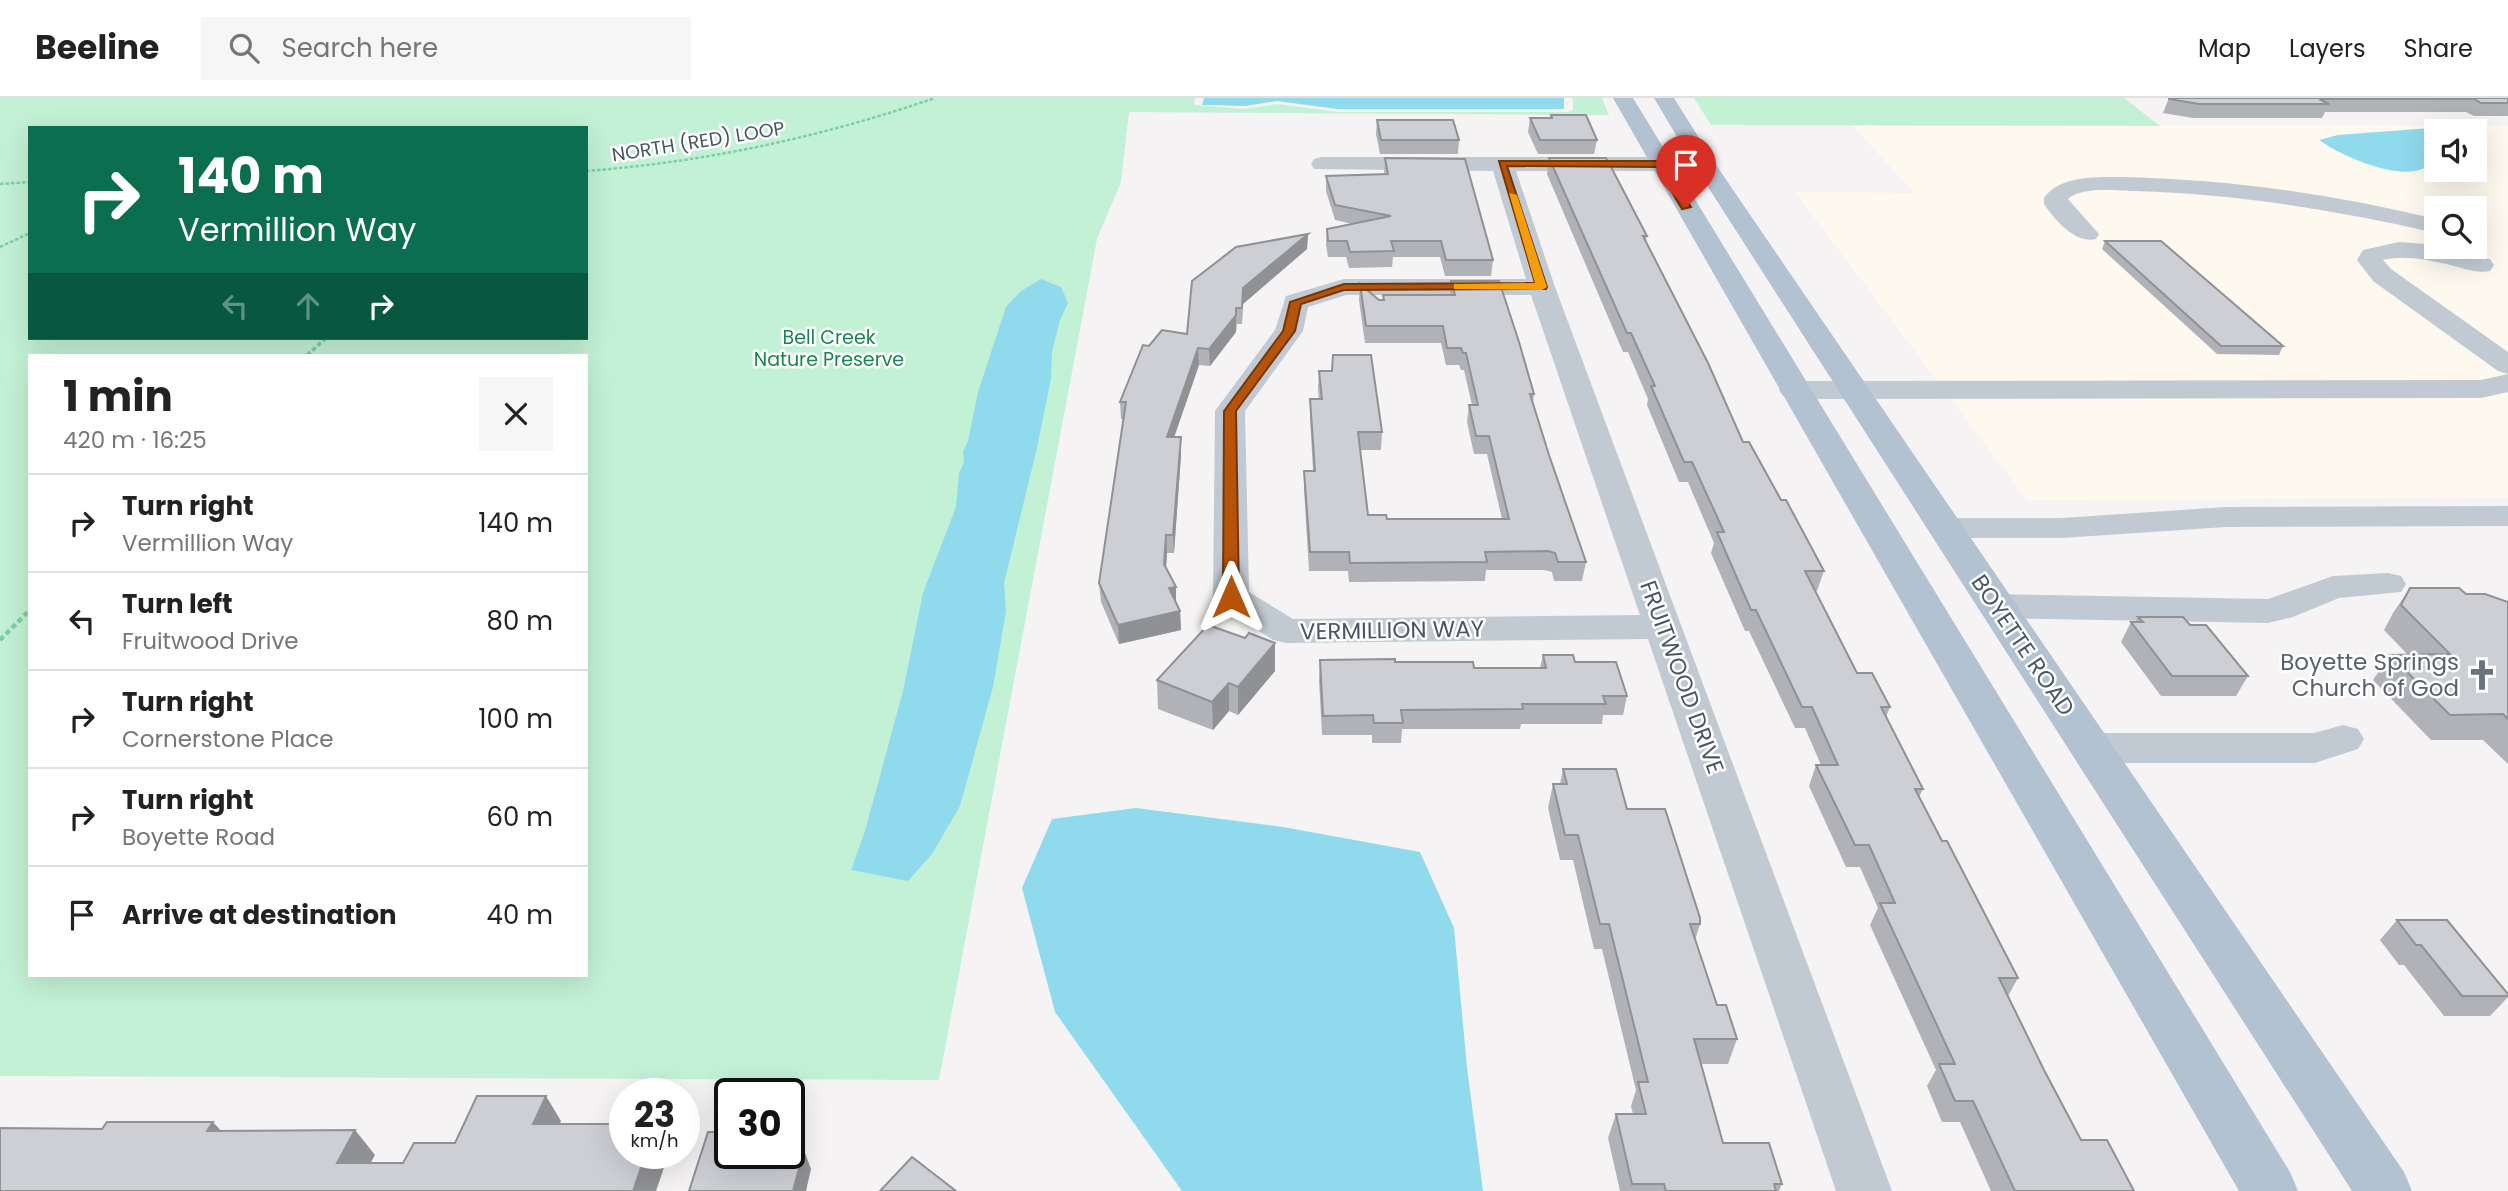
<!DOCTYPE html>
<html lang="en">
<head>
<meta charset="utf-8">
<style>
  body { margin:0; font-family:Poppins,sans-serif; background:#f6f6f6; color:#222; height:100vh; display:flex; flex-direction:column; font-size:26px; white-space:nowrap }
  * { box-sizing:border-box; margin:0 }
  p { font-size:23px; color:#767676 }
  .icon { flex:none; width:38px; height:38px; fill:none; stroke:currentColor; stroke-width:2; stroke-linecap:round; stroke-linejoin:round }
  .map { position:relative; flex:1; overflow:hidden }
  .details { position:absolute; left:28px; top:256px; width:560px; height:623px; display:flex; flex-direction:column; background:#fff; border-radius:0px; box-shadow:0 7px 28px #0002 }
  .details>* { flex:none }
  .guide { position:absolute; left:28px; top:28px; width:560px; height:214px; border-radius:0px; box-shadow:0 7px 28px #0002; background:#0b6e4f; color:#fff; overflow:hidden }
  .fabs { position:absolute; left:2424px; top:21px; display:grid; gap:14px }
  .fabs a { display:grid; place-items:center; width:63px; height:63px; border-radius:0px; background:#fff; box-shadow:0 7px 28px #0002; font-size:35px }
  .speed { position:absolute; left:609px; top:980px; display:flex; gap:14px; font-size:35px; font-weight:700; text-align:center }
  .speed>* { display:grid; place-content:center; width:91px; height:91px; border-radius:50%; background:#fff; box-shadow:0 7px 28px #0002; line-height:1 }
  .speed small { font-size:18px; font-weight:400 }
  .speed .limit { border:4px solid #111; border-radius:10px; background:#fff; color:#111 }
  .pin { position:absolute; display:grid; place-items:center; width:60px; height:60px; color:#fff; margin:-72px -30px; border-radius:50% 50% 50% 0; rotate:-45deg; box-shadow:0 0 7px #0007 }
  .pin .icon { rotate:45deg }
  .me { position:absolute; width:77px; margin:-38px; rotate:0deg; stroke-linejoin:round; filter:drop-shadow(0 0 5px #0008) }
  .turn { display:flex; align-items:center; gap:24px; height:147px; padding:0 35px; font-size:32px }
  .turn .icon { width:91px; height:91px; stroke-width:2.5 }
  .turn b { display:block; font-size:49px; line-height:60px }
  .lanes { display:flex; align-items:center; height:66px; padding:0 35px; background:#0003; justify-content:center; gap:35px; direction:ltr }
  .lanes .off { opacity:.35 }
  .round { display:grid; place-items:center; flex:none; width:74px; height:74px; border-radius:0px; background:#f6f6f6 }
  .headline { display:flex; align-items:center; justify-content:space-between; height:119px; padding:0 35px }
  h1 { font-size:42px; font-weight:700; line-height:52px }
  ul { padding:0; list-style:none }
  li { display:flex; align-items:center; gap:21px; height:98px; padding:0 35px; border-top:2px solid #e0e0e0 }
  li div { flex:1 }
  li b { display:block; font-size:26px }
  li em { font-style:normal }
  header { display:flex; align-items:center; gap:42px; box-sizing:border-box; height:98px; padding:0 35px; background:#fff; border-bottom:2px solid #e0e0e0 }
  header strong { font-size:33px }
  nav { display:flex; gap:38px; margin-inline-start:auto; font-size:24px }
  .search { width:490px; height:63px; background:#f6f6f6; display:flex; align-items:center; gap:18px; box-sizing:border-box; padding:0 24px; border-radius:0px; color:#767676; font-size:26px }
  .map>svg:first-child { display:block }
</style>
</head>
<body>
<header>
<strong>Beeline</strong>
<div class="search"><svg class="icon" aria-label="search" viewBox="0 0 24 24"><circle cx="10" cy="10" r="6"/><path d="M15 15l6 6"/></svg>Search here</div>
<nav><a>Map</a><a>Layers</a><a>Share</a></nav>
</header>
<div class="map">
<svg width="2508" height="1093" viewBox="0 0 2508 1093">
  <rect width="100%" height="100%" fill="#f5f3f3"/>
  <!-- commercial -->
  <path fill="#fdf9ef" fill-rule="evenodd" d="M1852,27H2508V400L2027,402L1795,94L1914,95ZM2436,33H2474V72H2436ZM2436,110H2474V149H2436Z"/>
  <!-- green -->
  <g fill="#c3f1d5" fill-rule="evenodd">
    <path d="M0,0H1195L1194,7L1244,11L1277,6L1338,14H1568L1573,12V0H1602L1609,17L1129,14L1121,84L1097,141L939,982L0,978ZM30,30H586V240H30ZM30,257H586V877H30Z"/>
    <polygon points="1694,0 2124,0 2160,28 1711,27"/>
  </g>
  <!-- water -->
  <g fill="#90daee">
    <polygon points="1204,0 1564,0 1564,11 1337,11 1277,3 1245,8 1202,7"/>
    <path d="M2444,29L2459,33H2436V65C2429,68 2422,72 2415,73C2388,78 2340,57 2319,42L2338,37Z"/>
    <polygon points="1041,181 1061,189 1068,205 1060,222 1052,254 1051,281 1036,354 1004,485 1006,513 993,589 960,708 932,756 908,783 851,772 865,733 903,593 923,495 956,409 959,375 964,364 963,354 968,343 978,294 1006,209 1021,193"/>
    <polygon points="1136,710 1283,729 1420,754 1454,830 1467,969 1483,1093 1182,1093 1055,914 1022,790 1052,721"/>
  </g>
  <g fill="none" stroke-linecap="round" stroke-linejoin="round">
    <!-- path-far2 -->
    <g stroke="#7ad0a6" stroke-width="2.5" stroke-dasharray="3.5 2" stroke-linecap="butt">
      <path d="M586,73C706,64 821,39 935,0"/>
      <polyline points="0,86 30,84"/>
      <polyline points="0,149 30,135"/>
    </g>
    <!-- path-far1 -->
    <polyline stroke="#7ad0a6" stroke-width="3.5" stroke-dasharray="4.5 2.5" stroke-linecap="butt" points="307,257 326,240"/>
    <!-- path -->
    <polyline stroke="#7ad0a6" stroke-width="4.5" stroke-dasharray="5 3.5" stroke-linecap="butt" points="0,542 30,512"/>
    <!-- minor -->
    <g fill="#c1cad2" fill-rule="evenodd">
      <path d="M1322,59H1660L1668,61L1671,66L1668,71L1660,73H1516L1555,189L1892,1093H1836L1648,541L1286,545L1273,542L1218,507L1213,499L1215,313L1275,232L1286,198L1344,181H1526L1493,73L1314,71L1311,66L1314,61ZM1346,197H1531L1640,517L1293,521L1249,494L1245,313L1303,233L1308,209Z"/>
      <path d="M2120,79C2227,81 2332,96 2436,121V135C2337,112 2237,96 2135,93C2117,93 2082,88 2068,101L2099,136L2096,141C2075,146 2055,122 2044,106V100C2059,78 2095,79 2120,79Z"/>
      <path d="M2399,144L2426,146L2490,161L2494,167L2490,173C2475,176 2460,169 2446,166C2425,161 2404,157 2383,162L2391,171L2508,254V276L2498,273L2373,183L2357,162L2363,152Z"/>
      <polygon points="2508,276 2508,294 2481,300 1794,301 1783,298 1779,292 1783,286 1794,283 2481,282"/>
      <polygon points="2508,408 2508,428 2226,429 2062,440 1945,440 1933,437 1928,430 1933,423 1945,420 2062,420 2226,409"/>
      <polygon points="2388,475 2401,478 2406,486 2401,494 2339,500 2293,519 2268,525 1996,520 1983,516 1977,508 1983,500 1996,496 2268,501 2333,478"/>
      <polygon points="2343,627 2358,631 2364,641 2358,651 2315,665 2091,665 2076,660 2070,650 2076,640 2091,635 2314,635"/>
    </g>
    <!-- major -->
    <g fill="#b3c2d1" fill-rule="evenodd">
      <polygon points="1613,0 1633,0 2290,1074 2298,1093 2239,1093"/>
      <polygon points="1654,0 1674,0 1714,64 2404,1074 2412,1093 2352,1093 1692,64"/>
    </g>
  </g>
  <!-- wall -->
  <g fill="#b0b2b7">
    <polygon points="2169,0 2508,0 2508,18 2474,18 2466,14 2325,14 2322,20 2193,20 2163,15"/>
    <polygon points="1551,17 1597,42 1594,56 1538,56 1528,34 1530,20 1550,20"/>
    <polygon points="1377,22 1459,42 1458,56 1380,56 1376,36"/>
    <polygon points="1385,60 1493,162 1491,178 1445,178 1440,159 1393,159 1392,169 1349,170 1346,159 1328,159 1326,147 1327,131 1353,126 1335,122 1326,93 1326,78 1384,77"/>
    <polygon points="1549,60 1647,138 1646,143 1743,344 1781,402 1824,473 1817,493 1815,493 1857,575 1890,609 1886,619 1923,691 1919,699 1942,743 2018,880 2008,898 2044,972 2081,1042 2134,1093 1991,1093 1960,1024 1942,1024 1927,988 1936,972 1870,827 1878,810 1860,769 1846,769 1809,688 1816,667 1821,667 1805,630 1795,630 1749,533 1745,533 1711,455 1714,445 1688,384 1679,384 1647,307 1648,301 1628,254 1623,254 1547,76"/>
    <polygon points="1308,136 1307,151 1243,206 1242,226 1237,226 1236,234 1210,268 1199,267 1174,339 1181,357 1174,455 1167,455 1166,470 1176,489 1176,505 1180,513 1181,532 1119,546 1101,504 1099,485 1123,321 1121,321 1120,304 1149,248 1187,236"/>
    <polygon points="2105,143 2283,248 2279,257 2217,256 2102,151"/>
    <polygon points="1451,183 1534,296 1533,304 1549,357 1586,464 1582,483 1554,483 1552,474 1544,472 1486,472 1485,483 1349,484 1348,473 1309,473 1304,391 1304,373 1313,373 1310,318 1310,301 1319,301 1318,291 1319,273 1382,334 1381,352 1360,352 1368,417 1387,421 1502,421 1487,356 1474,356 1467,324 1469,307 1472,307 1464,272 1461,272 1459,267 1446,267 1441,245 1365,245 1359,202 1360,186 1379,202 1383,202 1383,197 1450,197"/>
    <polygon points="2410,490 2466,496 2508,504 2508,666 2483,642 2431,642 2373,582 2390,557 2408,557 2384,532 2393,515"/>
    <polygon points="2138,519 2190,527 2248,578 2236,598 2161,598 2121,544 2131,524 2135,524"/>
    <polygon points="1543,557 1575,564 1627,598 1623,617 1603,617 1602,626 1521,626 1520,631 1402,631 1401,645 1372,645 1372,637 1322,637 1319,582 1320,562 1395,564 1474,570 1540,570"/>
    <polygon points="1275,573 1238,617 1229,613 1213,632 1158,611 1157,582"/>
    <polygon points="1563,671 1627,711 1700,826 1695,842 1717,907 1737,941 1728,966 1701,966 1723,1045 1782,1086 1779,1093 1620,1093 1608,1040 1616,1016 1633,1016 1631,1008 1636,992 1602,851 1594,851 1573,762 1560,762 1548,710 1553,686 1560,686"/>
    <polygon points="2397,822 2508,896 2508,899 2490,918 2444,918 2404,867 2399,867 2380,842"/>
  </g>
  <!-- shaded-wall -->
  <g fill="#909195">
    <polygon points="1308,136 1307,151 1243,206 1242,226 1243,190"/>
    <polygon points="1236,210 1236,234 1210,268 1209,251"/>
    <polygon points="1198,250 1199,267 1168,357 1167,339"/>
    <polygon points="1181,339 1181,357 1174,455 1173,437"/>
    <polygon points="1166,437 1167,455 1165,485 1164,466"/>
    <polygon points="1176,489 1176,508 1169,490"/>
    <polygon points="1180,513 1181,532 1119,546 1118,527"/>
    <polygon points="1275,545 1275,573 1238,617 1238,589"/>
    <polygon points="1229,585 1229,613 1213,632 1212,604"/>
    <polygon points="546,998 561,1023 549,1051 533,1026"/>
    <polygon points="213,1024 236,1049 207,1033"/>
    <polygon points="355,1032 375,1057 357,1090 337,1065"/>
    <polygon points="790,1034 798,1054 789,1055 789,1037"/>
    <polygon points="804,1052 811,1071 806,1093 793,1093"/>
    <polygon points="646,1055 669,1055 656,1093 633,1093"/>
  </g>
  <!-- building -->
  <g fill="#cdcfd5" stroke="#909195" stroke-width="2">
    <polygon points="2169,0 2508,0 2508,5 2481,5 2474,1 2319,1 2329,6 2199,6 2169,1"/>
    <polygon points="1551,17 1586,17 1597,42 1540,42 1530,20 1552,20"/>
    <polygon points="1377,22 1453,22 1459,42 1381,42"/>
    <polygon points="1385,60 1465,61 1493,162 1446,162 1441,143 1391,143 1394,153 1350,154 1347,143 1328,143 1327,131 1391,118 1335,107 1326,78 1388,76"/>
    <polygon points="1549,60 1606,60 1611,69 1647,138 1643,138 1708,265 1743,344 1749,344 1781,402 1786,402 1824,473 1805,473 1857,575 1872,575 1890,609 1881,609 1923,691 1915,691 1942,743 1947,743 2018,880 1999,880 2044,972 2081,1042 2107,1042 2134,1093 2015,1093 1973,1003 1955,1003 1939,966 1955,966 1880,805 1895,805 1869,747 1855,747 1816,667 1838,667 1812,609 1802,609 1756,512 1751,512 1717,434 1724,434 1692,364 1684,364 1651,288 1655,288 1631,235 1627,235"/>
    <polygon points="1308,136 1243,190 1242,210 1236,210 1236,217 1209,251 1198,250 1167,339 1181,339 1173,437 1166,437 1164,466 1176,489 1169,490 1180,513 1118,527 1099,485 1126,304 1120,304 1143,247 1149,248 1162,232 1187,236 1192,183 1236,149"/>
    <polygon points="2105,143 2161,143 2283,248 2221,248"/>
    <polygon points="1451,183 1499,183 1519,244 1534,296 1530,296 1549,357 1586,464 1558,464 1555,455 1548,453 1485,454 1487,464 1350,465 1349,454 1310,454 1304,373 1315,373 1310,301 1322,301 1319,273 1332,273 1333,257 1371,257 1382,334 1358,334 1368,417 1386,417 1387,421 1509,421 1489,338 1476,338 1469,307 1478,307 1466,255 1463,255 1461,250 1447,250 1443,228 1366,228 1360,186 1379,202 1384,202 1383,197 1455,197"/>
    <polygon points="2410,490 2459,490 2466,496 2485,496 2508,504 2508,621 2503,616 2450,617 2390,557 2450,556 2401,507"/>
    <polygon points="2138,519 2183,519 2190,527 2206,527 2248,578 2172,578 2131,524 2143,524"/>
    <polygon points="1208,527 1245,540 1249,535 1275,545 1238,589 1229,585 1212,604 1157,582"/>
    <polygon points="1543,557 1573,557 1575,564 1616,564 1627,598 1603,598 1606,606 1522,606 1523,611 1401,612 1403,625 1374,625 1373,617 1323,618 1320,562 1395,561 1395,564 1473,564 1474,570 1546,570"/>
    <polygon points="1563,671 1616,671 1627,711 1665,711 1700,820 1700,826 1690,826 1717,907 1726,907 1737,941 1694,941 1723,1045 1769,1045 1782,1086 1774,1086 1776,1093 1666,1093 1664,1086 1632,1086 1616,1016 1646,1016 1638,984 1648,984 1609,826 1600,826 1578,737 1565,737 1553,686 1567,686"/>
    <polygon points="2397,822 2447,822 2508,896 2508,898 2462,898 2421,847 2416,847"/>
    <polygon points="477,998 546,998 533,1026 625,1026 625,1055 646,1055 633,1093 0,1093 0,1030 102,1031 107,1024 213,1024 207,1033 355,1032 337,1065 403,1065 414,1045 455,1045"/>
    <polygon points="708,1034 730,1034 730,1055 789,1055 789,1052 804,1052 793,1093 689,1093"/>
    <polygon points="912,1059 956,1093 880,1093"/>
  </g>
  <!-- route -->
  <polygon fill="#b45309" stroke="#753606" stroke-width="2" points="1499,63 1660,63 1664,66 1691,109 1682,111 1657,69 1507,68 1547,189 1546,191 1344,192 1301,206 1295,233 1236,313 1239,499 1236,502 1226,502 1223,499 1224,313 1283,233 1290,204 1344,186 1535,185"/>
  <!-- slow -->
  <polygon fill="#f59e0b" points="1509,95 1517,97 1547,189 1542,192 1454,191 1454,186 1458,186 1535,185"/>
  <!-- icons -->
  <defs>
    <symbol id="church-bare" viewBox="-9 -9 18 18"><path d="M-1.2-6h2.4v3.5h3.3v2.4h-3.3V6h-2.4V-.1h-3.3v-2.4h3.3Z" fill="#6b7280" stroke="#fff" stroke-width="2.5" paint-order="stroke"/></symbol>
  </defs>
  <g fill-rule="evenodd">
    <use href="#church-bare" x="2460" y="555" width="44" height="44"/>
  </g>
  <g text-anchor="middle" stroke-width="5" stroke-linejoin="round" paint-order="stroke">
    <!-- far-street labels -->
    <g font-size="19" fill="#4a5661" stroke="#fff">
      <text transform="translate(698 43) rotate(-9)" y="7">NORTH (RED) LOOP</text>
    </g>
    <!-- far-park labels -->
    <g font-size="19" fill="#17864f" stroke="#fff">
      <text x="829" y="246">Bell Creek<tspan x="829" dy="22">Nature Preserve</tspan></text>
    </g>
    <!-- street labels -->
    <g font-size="23" fill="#4a5661" stroke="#fff">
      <text transform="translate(1392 532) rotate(-1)" y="8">VERMILLION WAY</text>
      <text transform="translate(2023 547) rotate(56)" y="8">BOYETTE ROAD</text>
      <text transform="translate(1682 579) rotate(70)" y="8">FRUITWOOD DRIVE</text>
    </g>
    <!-- worship labels -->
    <g font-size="23" fill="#5b616d" stroke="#fff" text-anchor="end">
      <text x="2459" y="572">Boyette Springs<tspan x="2459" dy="26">Church of God</tspan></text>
    </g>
  </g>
</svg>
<div class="fabs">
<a><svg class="icon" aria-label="sound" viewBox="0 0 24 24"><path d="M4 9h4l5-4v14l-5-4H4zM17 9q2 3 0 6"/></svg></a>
<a><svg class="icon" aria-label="search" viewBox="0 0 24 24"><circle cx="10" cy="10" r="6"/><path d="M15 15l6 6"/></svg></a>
</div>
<div class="speed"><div>23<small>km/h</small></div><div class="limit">30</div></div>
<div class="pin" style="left:1686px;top:109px;background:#d93025"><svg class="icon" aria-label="arrive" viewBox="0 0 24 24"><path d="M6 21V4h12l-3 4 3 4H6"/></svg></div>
<svg class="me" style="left:1231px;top:499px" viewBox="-20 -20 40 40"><path d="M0-17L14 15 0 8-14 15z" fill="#b45309" stroke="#fff" stroke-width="4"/></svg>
<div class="guide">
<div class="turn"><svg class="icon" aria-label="right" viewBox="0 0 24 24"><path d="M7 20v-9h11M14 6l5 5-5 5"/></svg><div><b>140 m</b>Vermillion Way</div></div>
<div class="lanes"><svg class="icon off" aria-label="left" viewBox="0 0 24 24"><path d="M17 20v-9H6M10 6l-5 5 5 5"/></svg><svg class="icon off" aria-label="ahead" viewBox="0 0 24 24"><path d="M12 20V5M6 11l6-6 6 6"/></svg><svg class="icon" aria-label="right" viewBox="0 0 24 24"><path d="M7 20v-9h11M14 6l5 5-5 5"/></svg></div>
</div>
<section class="details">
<div class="headline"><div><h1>1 min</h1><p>420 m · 16:25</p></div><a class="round"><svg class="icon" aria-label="close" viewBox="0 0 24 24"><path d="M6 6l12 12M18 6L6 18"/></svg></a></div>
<ul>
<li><svg class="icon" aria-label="right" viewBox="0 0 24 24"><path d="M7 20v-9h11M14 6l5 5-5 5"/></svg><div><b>Turn right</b><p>Vermillion Way</p></div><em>140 m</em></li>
<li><svg class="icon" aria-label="left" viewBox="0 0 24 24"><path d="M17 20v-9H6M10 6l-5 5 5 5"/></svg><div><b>Turn left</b><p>Fruitwood Drive</p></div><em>80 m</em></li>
<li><svg class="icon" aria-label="right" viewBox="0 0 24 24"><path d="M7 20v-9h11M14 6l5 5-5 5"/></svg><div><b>Turn right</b><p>Cornerstone Place</p></div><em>100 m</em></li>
<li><svg class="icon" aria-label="right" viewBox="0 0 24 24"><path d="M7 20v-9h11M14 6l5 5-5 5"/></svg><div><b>Turn right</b><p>Boyette Road</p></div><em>60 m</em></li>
<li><svg class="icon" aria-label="arrive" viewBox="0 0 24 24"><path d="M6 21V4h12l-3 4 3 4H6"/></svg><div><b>Arrive at destination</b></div><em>40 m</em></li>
</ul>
</section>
</div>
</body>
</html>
